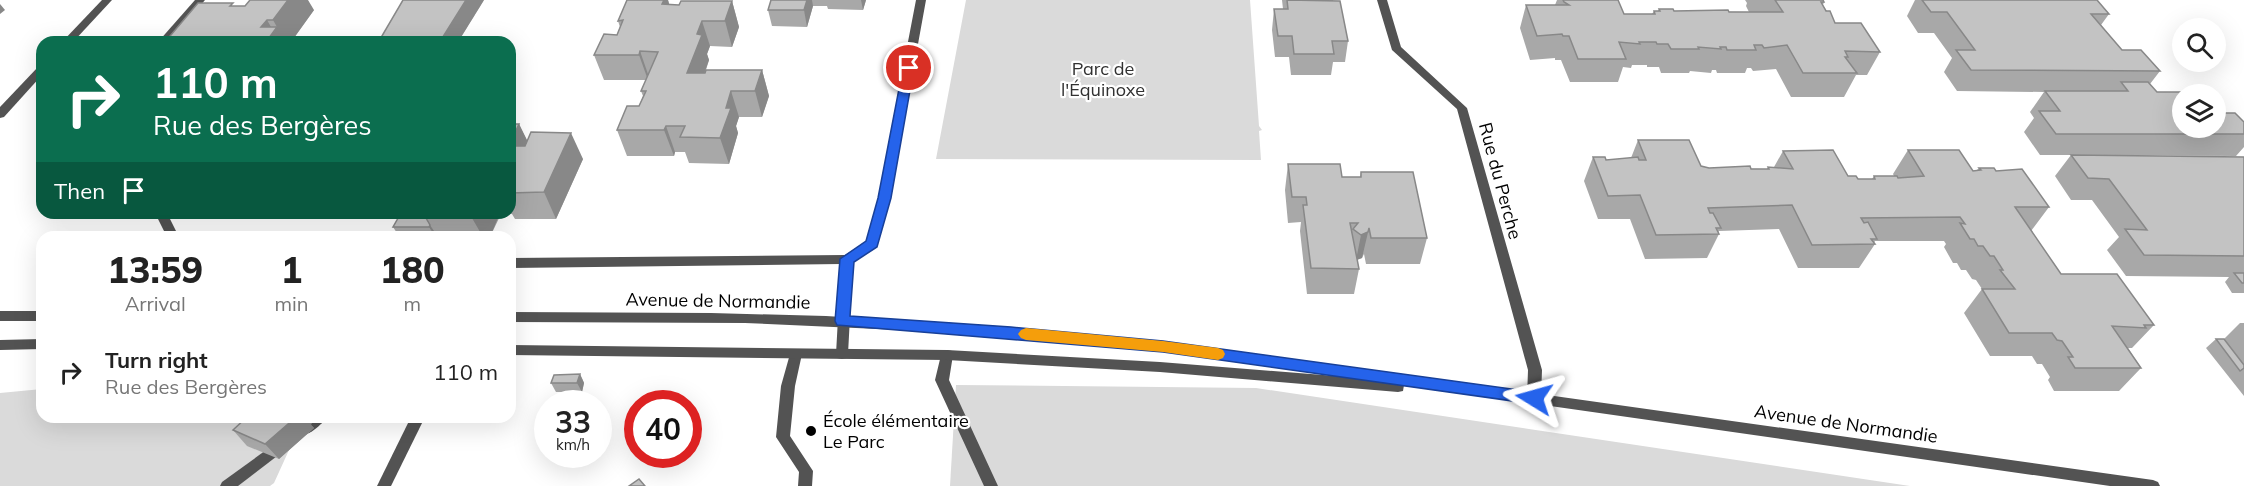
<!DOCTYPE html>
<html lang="en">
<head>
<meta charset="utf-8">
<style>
  body { margin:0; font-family:Mulish,sans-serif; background:#f2f2f2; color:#222; height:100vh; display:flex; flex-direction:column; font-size:22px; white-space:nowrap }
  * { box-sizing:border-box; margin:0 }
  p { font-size:20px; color:#767676 }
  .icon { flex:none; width:33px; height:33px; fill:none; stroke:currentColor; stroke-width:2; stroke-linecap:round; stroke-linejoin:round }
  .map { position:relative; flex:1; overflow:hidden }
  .details { position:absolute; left:36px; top:231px; width:480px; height:192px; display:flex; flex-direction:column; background:#fff; border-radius:18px; box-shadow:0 6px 24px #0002 }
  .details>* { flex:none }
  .banner { position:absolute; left:36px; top:36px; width:480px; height:183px; border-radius:18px; box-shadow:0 6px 24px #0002; background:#0b6e4f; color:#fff; overflow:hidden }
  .tools { position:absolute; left:2172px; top:18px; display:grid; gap:12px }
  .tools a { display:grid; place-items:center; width:54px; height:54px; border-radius:50%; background:#fff; box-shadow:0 6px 24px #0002; font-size:30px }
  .speed { position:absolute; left:534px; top:390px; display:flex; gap:12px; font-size:30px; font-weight:700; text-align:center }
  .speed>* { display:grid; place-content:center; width:78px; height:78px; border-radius:50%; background:#fff; box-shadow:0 6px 24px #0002; line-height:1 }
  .speed small { font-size:15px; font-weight:400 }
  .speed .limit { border:9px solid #d22; background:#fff; color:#111 }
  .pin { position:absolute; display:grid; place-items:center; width:51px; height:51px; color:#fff; margin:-26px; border:3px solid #fff; border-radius:50%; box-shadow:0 2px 6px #0007 }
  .me { position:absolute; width:66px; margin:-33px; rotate:278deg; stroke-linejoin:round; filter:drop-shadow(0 0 4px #0008) }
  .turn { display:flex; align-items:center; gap:21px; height:126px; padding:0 18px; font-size:27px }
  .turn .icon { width:78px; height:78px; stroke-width:2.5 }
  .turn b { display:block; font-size:42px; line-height:51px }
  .then { display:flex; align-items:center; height:57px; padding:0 18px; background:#0003; gap:12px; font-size:22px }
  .eta { display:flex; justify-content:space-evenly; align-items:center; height:102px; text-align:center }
  .eta b { font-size:36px; font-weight:800; line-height:42px }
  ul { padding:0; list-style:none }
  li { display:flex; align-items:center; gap:18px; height:78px; padding:0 18px }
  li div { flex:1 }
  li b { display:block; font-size:22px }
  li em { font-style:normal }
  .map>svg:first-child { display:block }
</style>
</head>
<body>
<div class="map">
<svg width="2244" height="486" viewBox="0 0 2244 486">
  <rect width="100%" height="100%" fill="#fff"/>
  <!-- green -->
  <g fill="#dadada">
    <polygon points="966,0 1250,0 1259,126 1262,130 1259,131 1261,160 936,159"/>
    <polygon points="956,385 1256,388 1910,486 950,486"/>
    <polygon points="42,389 42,417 304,417 274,483 270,486 0,486 0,393"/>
  </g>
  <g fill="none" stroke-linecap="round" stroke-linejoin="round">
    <!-- service -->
    <g fill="#535353" fill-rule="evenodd">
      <polygon points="796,349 801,350 802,354 795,386 790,436 813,471 812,486 798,486 799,472 776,437 781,386 790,354 791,350"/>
      <polygon points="947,350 952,351 953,355 949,380 998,486 984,486 935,380 941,355 942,351"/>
      <path d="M310,417H327C321,426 305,439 294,436L292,432L294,428Z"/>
      <polygon points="411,417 425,417 391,486 377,486"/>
      <polygon points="280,440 285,442 287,446 285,450 238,486 220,486 222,482"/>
    </g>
    <!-- minor -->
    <g fill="#535353" fill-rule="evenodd">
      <polygon points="195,0 205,0 169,42 158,42"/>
      <polygon points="916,0 926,0 890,198 876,247 853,261 848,354 847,358 842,359 837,358 836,354 841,264 510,268 510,258 845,255 867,242 878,198"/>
      <polygon points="1377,0 1387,0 1401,47 1467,108 1542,370 1541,398 1539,402 1534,403 1529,402 1527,398 1528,370 1457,109 1392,50"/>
      <polygon points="155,213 167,213 179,237 167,237"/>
    </g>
    <!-- tertiary -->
    <g fill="#535353" fill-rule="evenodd">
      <polygon points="102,0 112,0 73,42 62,42"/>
      <polygon points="42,66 42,75 4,117 0,118 0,107 38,67"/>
      <rect x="0" y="311" width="42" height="10"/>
      <polygon points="510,312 711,313 826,316 970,325 1163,341 2153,480 2158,482 2160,486 2110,486 1404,385 1403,391 1398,392 1160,372 947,360 510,355 510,345 947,350 1160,362 1348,377 1163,351 922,331 745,323 510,322"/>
      <polygon points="42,339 42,349 0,350 0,340"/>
    </g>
  </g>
  <!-- wall -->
  <g fill="#a8a8a8">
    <polygon points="484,0 458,42 380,42 379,41"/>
    <polygon points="627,0 668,0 669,5 679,5 732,1 739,27 732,47 710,46 707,54 709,60 706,70 762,70 769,96 762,117 739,117 736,126 738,133 729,164 689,163 685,152 675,152 674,156 627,156 617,130 639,106 643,96 641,91 646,80 604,80 594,55 617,35 620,27 618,21"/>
    <polygon points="771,0 866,0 863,10 828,9 827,6 813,6 807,27 772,26 768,10"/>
    <polygon points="1282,0 1333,0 1348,41 1345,62 1333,62 1331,75 1291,75 1289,57 1275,57 1272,30 1274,9 1283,9"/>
    <polygon points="1557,0 1618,0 1624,14 1652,14 1654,11 1658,11 1659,9 1674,11 1749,12 1746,6 1747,3 1745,0 1824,0 1824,2 1823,5 1835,23 1880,52 1867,75 1856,75 1844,97 1791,97 1776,69 1753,71 1751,68 1747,68 1745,73 1717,73 1716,70 1712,70 1711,73 1690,71 1689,73 1661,73 1659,67 1647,67 1647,65 1632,65 1631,68 1623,67 1618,82 1570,82 1561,60 1555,60 1555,58 1530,60 1520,28 1526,5 1555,5"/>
    <polygon points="1915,0 2097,0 2109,14 2101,25 2122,50 2160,71 2150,84 2182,128 2244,122 2244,147 2236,156 2072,155 2244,157 2244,293 2232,293 2225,282 2229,277 2126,276 2107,250 2119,237 2092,200 2071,200 2055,176 2071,155 2040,155 2024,132 2034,118 2030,112 2044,92 1957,91 1944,72 1952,58 1934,33 1918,33 1907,16"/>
    <polygon points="235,6 314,10 291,42 165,42"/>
    <polygon points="510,124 519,124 527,141 583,159 556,219 515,219 512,214 501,214 490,237 438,237 436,234 435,236 399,236 393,227 401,213 510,213"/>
    <polygon points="1638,140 1701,166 1709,168 1767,169 1768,167 1774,167 1783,151 1848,176 1858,179 1872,179 1874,176 1894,176 1893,174 1908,150 1973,171 1977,170 1979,168 1996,171 2049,207 2031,231 2061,274 2154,325 2132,348 2128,348 2141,368 2119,391 2054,391 2048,380 2050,377 2042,364 2037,364 2032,356 1990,356 1964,313 1982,289 1976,280 1972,279 1966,270 1961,270 1957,263 1953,263 1944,247 1946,244 1944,241 1875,241 1874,243 1875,244 1859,268 1798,268 1779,229 1719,231 1718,233 1719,234 1707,258 1645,259 1630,219 1598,219 1584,181 1593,157 1606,160 1631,158"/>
    <polygon points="1288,164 1342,177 1360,177 1361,172 1427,238 1420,264 1366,264 1364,254 1362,258 1357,260 1359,269 1354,294 1307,294 1300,231 1301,222 1288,223 1285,190"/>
    <polygon points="2240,323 2244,323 2244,396 2206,348 2216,339 2224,339"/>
    <polygon points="580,374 584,383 582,392 556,392 551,383"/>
    <polygon points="311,425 314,428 279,459 247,446 233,430"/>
  </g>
  <!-- shaded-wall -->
  <g fill="#888">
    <polygon points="288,0 308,0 314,10 291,42 266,42 261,27 267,20 274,32 277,27 273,20"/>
    <polygon points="466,0 484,0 458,42 442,42 441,40"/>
    <polygon points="664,0 668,0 674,20 662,4"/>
    <polygon points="807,0 812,0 813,6 807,27 804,10"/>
    <polygon points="861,0 866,0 863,10"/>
    <polygon points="732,1 739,27 732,47 725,21"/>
    <polygon points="0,4 5,10 0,14"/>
    <polygon points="702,21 710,46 707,54 709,60 695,99 687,73 697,34"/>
    <polygon points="640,51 649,77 648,80 639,55"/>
    <polygon points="762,70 769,96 762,117 755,91"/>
    <polygon points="731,91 739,117 736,126 738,133 729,164 720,138 726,108"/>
    <polygon points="519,124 532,150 510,148 510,143"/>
    <polygon points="666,126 675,152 674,156 664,130"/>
    <polygon points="571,133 583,159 556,219 544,192"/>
    <polygon points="474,213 500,213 490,237 483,237 472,218"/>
    <polygon points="430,225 436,234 435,236 429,227"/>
    <polygon points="1369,228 1362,258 1356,260 1361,235"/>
    <polygon points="580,374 584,383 582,392 577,383"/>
    <polygon points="296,417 315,417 311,425 314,428 279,459 265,444"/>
  </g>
  <!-- building -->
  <g fill="#c3c3c3" stroke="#888" stroke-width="1.5">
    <polygon points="250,0 288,0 273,20 267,20 261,27 277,27 266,42 216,42 218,40 203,40 201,42 165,42 198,3 233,3 230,6 245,6"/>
    <polygon points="403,0 466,0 441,40 379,41"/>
    <polygon points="627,0 664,0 662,4 679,5 681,1 732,1 725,21 702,21 697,34 702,35 687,73 705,73 706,70 762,70 755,91 731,91 726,108 731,108 720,138 680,137 685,126 666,126 664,130 617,130 627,106 639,106 646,91 641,91 658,52 640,51 639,55 594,55 604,34 617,35 623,20 618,21"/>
    <polygon points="771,0 807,0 804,10 768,10"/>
    <polygon points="1287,0 1340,1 1348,41 1332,41 1334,54 1294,54 1292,36 1278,36 1274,9 1288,9"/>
    <polygon points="1563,0 1618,0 1624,14 1655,14 1654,11 1660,11 1659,9 1673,9 1674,11 1728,10 1729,12 1783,12 1775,0 1823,0 1824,2 1821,2 1826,11 1830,11 1835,23 1861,23 1880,52 1845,51 1848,57 1845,57 1857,73 1803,73 1787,45 1764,48 1762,45 1754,45 1756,50 1727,50 1726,47 1720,47 1721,49 1698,47 1699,49 1671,49 1668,44 1657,44 1656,42 1639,42 1640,44 1619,42 1626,59 1578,59 1569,36 1563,36 1562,34 1537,36 1526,5 1569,5 1564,2"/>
    <polygon points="1922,0 2097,0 2109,14 2091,14 2122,50 2141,50 2160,71 1971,70 1956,50 1975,50 1947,12 1931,12"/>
    <polygon points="2121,82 2148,82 2157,92 2197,92 2199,94 2182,94 2182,128 2216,128 2216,113 2235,113 2244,122 2244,134 2056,134 2039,111 2060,111 2045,91 2128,91"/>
    <polygon points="510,124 519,124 510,143"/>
    <polygon points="531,132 571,133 544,192 510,193 510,146 525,146"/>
    <polygon points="1638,140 1689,140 1701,166 1709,168 1750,166 1751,169 1769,169 1768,167 1793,169 1783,151 1833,150 1848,176 1856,176 1858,179 1875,179 1874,176 1897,176 1898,178 1924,176 1908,150 1959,150 1973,171 1981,170 1979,168 1994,168 1996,171 2022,169 2049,207 2015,207 2061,274 2117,274 2154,325 2144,325 2146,328 2112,326 2141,368 2075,368 2068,357 2073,357 2062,341 2057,340 2052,333 2009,333 1982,289 2015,289 2000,270 2003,270 1994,256 1990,256 1983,246 1978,246 1974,239 1970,239 1960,223 1965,224 1960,217 1861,218 1864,223 1868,222 1877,239 1871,239 1875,244 1812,245 1792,205 1708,208 1710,213 1713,213 1721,228 1716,228 1719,234 1656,235 1640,195 1608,196 1593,157 1605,157 1606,160 1638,157 1639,160 1646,160"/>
    <polygon points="2071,155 2244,157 2244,256 2144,255 2125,229 2147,230 2109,179 2088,178"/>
    <polygon points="1288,164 1340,164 1342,177 1361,177 1361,172 1413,172 1427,238 1371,238 1369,228 1368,232 1361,235 1353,229 1358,223 1350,223 1359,269 1311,268 1303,205 1307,205 1306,197 1292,197"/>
    <polygon points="401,213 429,213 426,218 430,225 429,227 393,227"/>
    <polygon points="429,213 474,213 472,218 426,218"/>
    <polygon points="2234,273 2244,273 2244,283 2242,283"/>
    <polygon points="2216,339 2224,339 2244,365 2244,368 2240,371"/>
    <polygon points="580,374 577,383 551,383 554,375"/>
    <polygon points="247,417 296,417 265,444 233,430"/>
    <polygon points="639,479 645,486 629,486"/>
  </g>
  <!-- route -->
  <polygon fill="#2563eb" stroke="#184099" stroke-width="1.5" points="909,65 914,68 891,198 877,247 854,262 850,316 1011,327 1163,341 1534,392 1539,394 1541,398 1539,402 1534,404 1163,352 837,325 835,321 840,259 866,241 878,198 903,68"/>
  <!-- slow -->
  <polygon fill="#f59e0b" points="1026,328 1163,341 1218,348 1223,350 1225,354 1223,358 1218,360 1163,352 1026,340 1021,338 1018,334 1021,330"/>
  <!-- markers -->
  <circle fill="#000" stroke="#fff" stroke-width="2" cx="811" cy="431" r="6"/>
  <g text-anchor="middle" stroke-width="4.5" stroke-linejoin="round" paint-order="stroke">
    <!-- park labels -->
    <g font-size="18" fill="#313131" stroke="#fff">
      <text x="1103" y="75">Parc de<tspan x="1103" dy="21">l'Équinoxe</tspan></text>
    </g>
    <!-- street labels -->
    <g font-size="18" fill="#000" stroke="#fff">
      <text transform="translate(1500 181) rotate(75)" y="6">Rue du Perche</text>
      <text transform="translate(718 301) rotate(1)" y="6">Avenue de Normandie</text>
      <text transform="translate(1846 424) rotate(8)" y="6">Avenue de Normandie</text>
    </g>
    <!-- poi labels -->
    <g font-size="18" fill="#000" stroke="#fff" text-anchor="start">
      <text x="823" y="427">École élémentaire<tspan x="823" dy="21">Le Parc</tspan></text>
    </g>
  </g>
</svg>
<div class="tools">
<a><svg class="icon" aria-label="search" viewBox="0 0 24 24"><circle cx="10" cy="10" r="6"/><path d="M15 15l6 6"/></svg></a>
<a><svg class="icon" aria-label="layers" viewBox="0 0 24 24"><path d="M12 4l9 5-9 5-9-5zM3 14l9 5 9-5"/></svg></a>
</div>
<div class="speed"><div>33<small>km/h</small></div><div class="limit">40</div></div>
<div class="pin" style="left:909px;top:68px;background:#d93025"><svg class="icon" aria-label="arrive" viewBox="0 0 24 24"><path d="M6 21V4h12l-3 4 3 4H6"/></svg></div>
<svg class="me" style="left:1534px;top:398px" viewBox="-20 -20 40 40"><path d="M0-17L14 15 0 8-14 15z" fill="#2563eb" stroke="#fff" stroke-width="4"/></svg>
<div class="banner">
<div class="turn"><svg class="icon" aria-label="right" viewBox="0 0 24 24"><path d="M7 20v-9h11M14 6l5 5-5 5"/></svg><div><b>110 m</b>Rue des Bergères</div></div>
<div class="then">Then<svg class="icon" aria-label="arrive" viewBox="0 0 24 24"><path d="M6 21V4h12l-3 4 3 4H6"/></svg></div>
</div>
<section class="details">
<div class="eta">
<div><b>13:59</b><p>Arrival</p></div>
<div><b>1</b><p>min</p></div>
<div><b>180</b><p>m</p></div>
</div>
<ul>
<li><svg class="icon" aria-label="right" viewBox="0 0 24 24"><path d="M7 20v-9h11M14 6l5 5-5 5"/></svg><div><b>Turn right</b><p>Rue des Bergères</p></div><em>110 m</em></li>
</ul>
</section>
</div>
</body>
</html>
